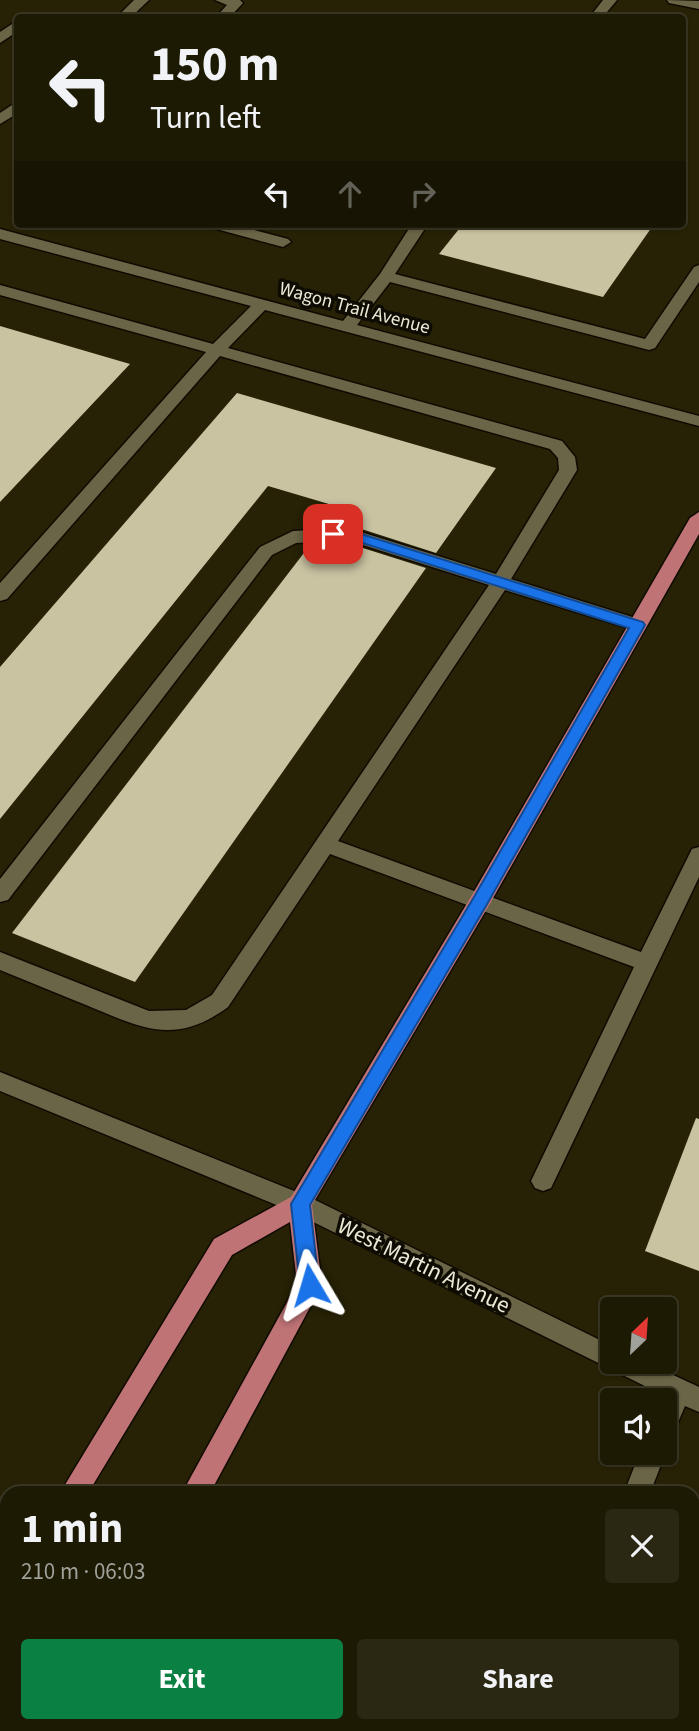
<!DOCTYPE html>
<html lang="en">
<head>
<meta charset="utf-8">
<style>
  body { margin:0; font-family:"Source Sans 3",sans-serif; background:#2a2713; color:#f1f3f6; height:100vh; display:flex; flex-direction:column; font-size:26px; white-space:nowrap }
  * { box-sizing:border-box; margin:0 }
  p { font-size:23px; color:#a0a19a }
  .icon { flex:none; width:38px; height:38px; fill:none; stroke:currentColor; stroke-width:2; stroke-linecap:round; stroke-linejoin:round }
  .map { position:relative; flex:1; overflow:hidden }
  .sheet { position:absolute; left:0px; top:1486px; width:700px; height:247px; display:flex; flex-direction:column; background:#1d1a04; border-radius:21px 21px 0 0; box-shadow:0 2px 5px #0004,0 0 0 2px #3b3826 }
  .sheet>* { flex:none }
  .top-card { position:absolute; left:14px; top:14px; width:672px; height:214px; border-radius:7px; box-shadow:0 2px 5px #0004,0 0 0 2px #3b3826; background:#1d1a04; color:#f1f3f6; overflow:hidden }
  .needle { width:46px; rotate:25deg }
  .controls { position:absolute; left:600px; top:1297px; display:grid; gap:14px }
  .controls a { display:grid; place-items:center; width:77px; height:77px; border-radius:7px; background:#1d1a04; box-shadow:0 2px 5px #0004,0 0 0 2px #3b3826; font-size:35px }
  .pin { position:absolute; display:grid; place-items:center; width:60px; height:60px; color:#fff; margin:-30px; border-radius:14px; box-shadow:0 4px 10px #0006 }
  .me { position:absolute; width:77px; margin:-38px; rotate:353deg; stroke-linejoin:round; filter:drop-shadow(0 0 5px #0008) }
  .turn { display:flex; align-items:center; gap:24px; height:147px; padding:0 21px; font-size:32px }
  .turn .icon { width:91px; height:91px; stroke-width:2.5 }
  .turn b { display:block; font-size:49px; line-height:60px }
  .lanes { display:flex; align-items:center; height:66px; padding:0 21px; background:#0003; justify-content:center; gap:35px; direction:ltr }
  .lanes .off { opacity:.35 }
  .round { display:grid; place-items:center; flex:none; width:74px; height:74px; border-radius:7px; background:#2a2713 }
  .summary { display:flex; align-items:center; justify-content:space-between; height:119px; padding:0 21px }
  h1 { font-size:42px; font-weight:700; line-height:52px }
  .action { display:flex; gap:14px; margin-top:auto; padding:14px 21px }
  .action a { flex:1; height:80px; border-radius:7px; background:#0b8043; color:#fff; font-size:28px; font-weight:700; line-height:80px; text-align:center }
  .action a+a { background:#2a2713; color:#f1f3f6 }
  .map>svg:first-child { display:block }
</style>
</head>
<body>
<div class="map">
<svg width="699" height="1731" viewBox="0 0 699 1731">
  <rect width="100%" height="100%" fill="#272205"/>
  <!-- building -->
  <g fill="#c9c3a2">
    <polygon points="463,224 654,224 603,297 439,254"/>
    <polygon points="0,326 130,364 0,502"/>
    <polygon points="237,393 496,468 436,553 349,525 324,527 339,507 268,486 0,819 0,667"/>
    <polygon points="347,543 426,568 135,982 12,933 310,545"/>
    <polygon points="696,1118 699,1119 699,1271 645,1251"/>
  </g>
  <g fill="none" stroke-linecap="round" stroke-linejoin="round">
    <defs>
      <g id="minor">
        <polygon points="134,0 149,0 130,18 116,18"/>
        <polygon points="215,0 240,0 243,3 229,18 215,18 227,5"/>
        <polygon points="603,0 617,0 602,18 589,18"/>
        <polygon points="667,0 699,1 699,9 669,3"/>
        <polygon points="18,20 18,31 0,43 0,32"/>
        <polygon points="18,101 18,113 0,124 0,113"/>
        <polygon points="206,224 232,224 288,239 291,242 283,247 209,227"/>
        <path d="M412,224H428L395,274L645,339L694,267L699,265V282L655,348L649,350L390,282L357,325L699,416V426L265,310L228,348L562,441L575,457L577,470L511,579L645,621L647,625L645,629L638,631L505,590L338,841L641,952L689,855L692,849L699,847V877L551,1188L543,1191L535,1188L531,1181L634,967L330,854L228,1007C174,1047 140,1027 86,1005C57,993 29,982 0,970V952L149,1011L186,1010L212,995L489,585L347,540L296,543L272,555L8,900L0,902V879L260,547L293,531L348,528L496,574L559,470L558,458L550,449L220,356L7,599L0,601V583L206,352L0,295V285L213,344L251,306L0,239V229L343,321L380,274Z"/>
        <polygon points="0,1072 309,1197 612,1346 612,1362 645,1362 699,1387 699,1412 685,1406 674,1432 665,1435 663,1395 291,1211 0,1091"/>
        <polygon points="665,1449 666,1452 650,1493 624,1493 640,1452 665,1452"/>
        <polygon points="693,1550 699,1553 699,1581 693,1578"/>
        <polygon points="443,1726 472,1726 470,1731 441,1731"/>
      </g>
      <g id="major">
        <polygon points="699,512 699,534 488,907 312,1205 322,1285 210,1493 182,1493 297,1284 290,1222 232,1255 88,1493 60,1493 214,1239 291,1197 472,895 690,518"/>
        <polygon points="7,1587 7,1623 0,1626 0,1590"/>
        <polygon points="50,1726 80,1726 78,1731 48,1731"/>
      </g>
    </defs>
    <!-- minor casing -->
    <use href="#minor" stroke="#100b00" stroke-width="3"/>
    <!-- major casing -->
    <use href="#major" stroke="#100b00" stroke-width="3"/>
    <!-- minor -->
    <use href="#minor" fill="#6a6546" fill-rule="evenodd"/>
    <!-- major -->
    <use href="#major" fill="#bf7375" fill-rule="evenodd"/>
  </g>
  <!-- route -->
  <polygon fill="#1a73e8" stroke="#114b97" stroke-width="2" points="348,530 643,622 645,625 486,906 310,1205 319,1285 317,1291 310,1294 303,1291 300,1285 291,1204 294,1199 474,897 629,628 347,538 328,537 326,534 333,530"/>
  <g text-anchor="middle" stroke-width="7" stroke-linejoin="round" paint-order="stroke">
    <!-- far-street labels -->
    <g font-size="19" fill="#ece9d8" stroke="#0e0b02">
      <text transform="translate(355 307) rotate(15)" y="7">Wagon Trail Avenue</text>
    </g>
    <!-- street labels -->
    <g font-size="23" fill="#ece9d8" stroke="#0e0b02">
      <text transform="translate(424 1265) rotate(26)" y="8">West Martin Avenue</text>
    </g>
  </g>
</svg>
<div class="controls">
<a><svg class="needle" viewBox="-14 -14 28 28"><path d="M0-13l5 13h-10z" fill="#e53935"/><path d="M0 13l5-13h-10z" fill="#a0a19a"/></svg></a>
<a><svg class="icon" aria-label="sound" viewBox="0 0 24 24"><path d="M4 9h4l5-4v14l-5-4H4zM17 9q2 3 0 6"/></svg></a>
</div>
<div class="pin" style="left:333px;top:534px;background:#d93025"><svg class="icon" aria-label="arrive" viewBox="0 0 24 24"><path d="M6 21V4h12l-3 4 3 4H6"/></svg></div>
<svg class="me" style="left:310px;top:1285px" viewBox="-20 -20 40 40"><path d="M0-17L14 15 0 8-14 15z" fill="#1a73e8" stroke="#fff" stroke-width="4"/></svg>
<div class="top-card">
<div class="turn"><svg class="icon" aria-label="left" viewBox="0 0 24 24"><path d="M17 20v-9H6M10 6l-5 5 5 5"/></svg><div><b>150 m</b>Turn left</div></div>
<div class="lanes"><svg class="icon" aria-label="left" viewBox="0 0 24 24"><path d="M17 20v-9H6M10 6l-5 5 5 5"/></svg><svg class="icon off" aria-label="ahead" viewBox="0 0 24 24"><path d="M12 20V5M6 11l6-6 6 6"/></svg><svg class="icon off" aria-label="right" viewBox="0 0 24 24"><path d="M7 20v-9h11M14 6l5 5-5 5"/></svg></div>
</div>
<section class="sheet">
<div class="summary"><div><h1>1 min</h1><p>210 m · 06:03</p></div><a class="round"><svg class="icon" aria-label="close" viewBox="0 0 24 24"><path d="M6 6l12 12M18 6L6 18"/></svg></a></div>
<div class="action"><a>Exit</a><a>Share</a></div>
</section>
</div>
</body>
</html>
